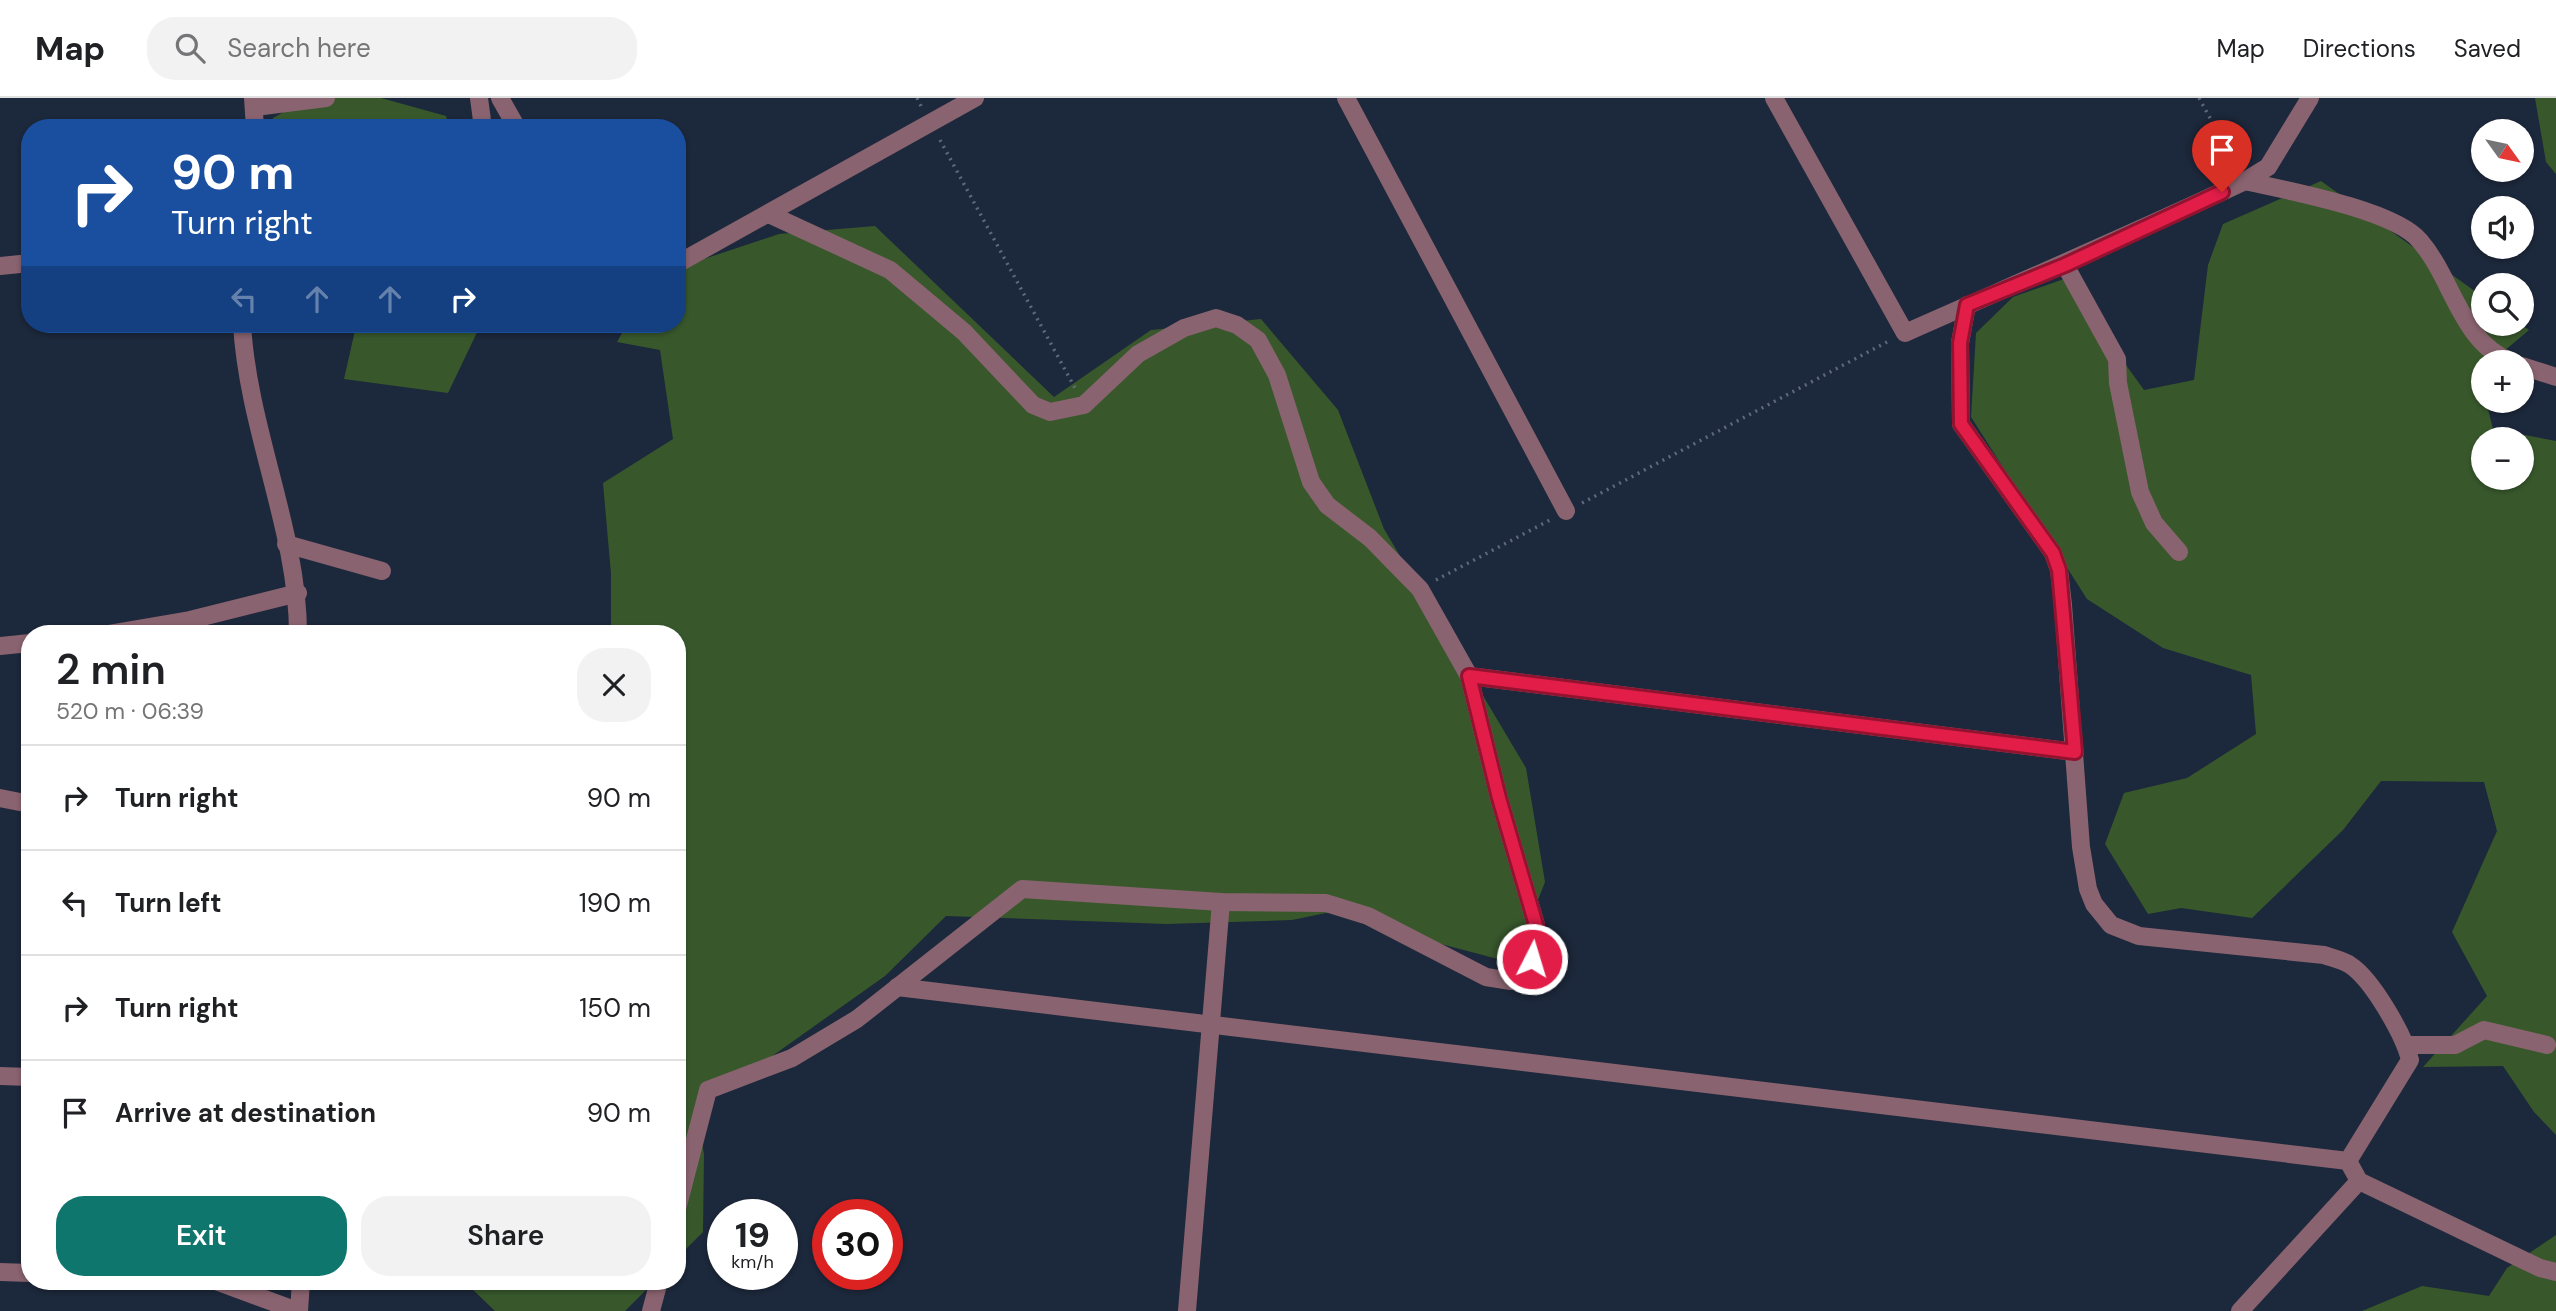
<!DOCTYPE html>
<html lang="en">
<head>
<meta charset="utf-8">
<style>
  body { margin:0; font-family:"DM Sans",sans-serif; background:#f2f2f2; color:#202124; height:100vh; display:flex; flex-direction:column; font-size:26px; white-space:nowrap }
  * { box-sizing:border-box; margin:0 }
  p { font-size:23px; color:#757577 }
  .icon { flex:none; width:38px; height:38px; fill:none; stroke:currentColor; stroke-width:2; stroke-linecap:round; stroke-linejoin:round }
  .map { position:relative; flex:1; overflow:hidden }
  .details { position:absolute; left:21px; top:527px; width:665px; height:665px; display:flex; flex-direction:column; background:#fff; border-radius:28px; box-shadow:0 2px 5px #0004 }
  .details>* { flex:none }
  .guide { position:absolute; left:21px; top:21px; width:665px; height:214px; border-radius:28px; box-shadow:0 2px 5px #0004; background:#1a4fa0; color:#fff; overflow:hidden }
  .needle { width:46px; rotate:123deg }
  .tools { position:absolute; left:2471px; top:21px; display:grid; gap:14px }
  .tools a { display:grid; place-items:center; width:63px; height:63px; border-radius:50%; background:#fff; box-shadow:0 2px 5px #0004; font-size:35px }
  .speed { position:absolute; left:707px; top:1101px; display:flex; gap:14px; font-size:35px; font-weight:700; text-align:center }
  .speed>* { display:grid; place-content:center; width:91px; height:91px; border-radius:50%; background:#fff; box-shadow:0 2px 5px #0004; line-height:1 }
  .speed small { font-size:18px; font-weight:400 }
  .speed .limit { border:10px solid #d22; background:#fff; color:#111 }
  .pin { position:absolute; display:grid; place-items:center; width:60px; height:60px; color:#fff; margin:-72px -30px; border-radius:50% 50% 50% 0; rotate:-45deg; box-shadow:0 0 7px #0007 }
  .pin .icon { rotate:45deg }
  .me { position:absolute; width:77px; margin:-38px; rotate:5deg; stroke-linejoin:round; filter:drop-shadow(0 0 5px #0008) }
  .turn { display:flex; align-items:center; gap:24px; height:147px; padding:0 35px; font-size:32px }
  .turn .icon { width:91px; height:91px; stroke-width:2.5 }
  .turn b { display:block; font-size:49px; line-height:60px }
  .lanes { display:flex; align-items:center; height:66px; padding:0 35px; background:#0003; justify-content:center; gap:35px; direction:ltr }
  .lanes .off { opacity:.35 }
  .round { display:grid; place-items:center; flex:none; width:74px; height:74px; border-radius:28px; background:#f2f2f2 }
  .overview { display:flex; align-items:center; justify-content:space-between; height:119px; padding:0 35px }
  h1 { font-size:42px; font-weight:600; line-height:52px }
  .cta { display:flex; gap:14px; margin-top:auto; padding:14px 35px }
  .cta a { flex:1; height:80px; border-radius:28px; background:#0f766e; color:#fff; font-size:28px; font-weight:600; line-height:80px; text-align:center }
  .cta a+a { background:#f2f2f2; color:#202124 }
  ul { padding:0; list-style:none }
  li { display:flex; align-items:center; gap:21px; height:105px; padding:0 35px; border-top:2px solid #e0e0e0 }
  li div { flex:1 }
  li b { display:block; font-size:26px }
  li em { font-style:normal }
  header { display:flex; align-items:center; gap:42px; box-sizing:border-box; height:98px; padding:0 35px; background:#fff; border-bottom:2px solid #e0e0e0 }
  header strong { font-size:33px }
  nav { display:flex; gap:38px; margin-inline-start:auto; font-size:24px }
  .search { width:490px; height:63px; background:#f2f2f2; display:flex; align-items:center; gap:18px; box-sizing:border-box; padding:0 24px; border-radius:28px; color:#757577; font-size:26px }
  .map>svg:first-child { display:block }
</style>
</head>
<body>
<header>
<strong>Map</strong>
<div class="search"><svg class="icon" aria-label="search" viewBox="0 0 24 24"><circle cx="10" cy="10" r="6"/><path d="M15 15l6 6"/></svg>Search here</div>
<nav><a>Map</a><a>Directions</a><a>Saved</a></nav>
</header>
<div class="map">
<svg width="2556" height="1213" viewBox="0 0 2556 1213">
  <rect width="100%" height="100%" fill="#1c283b"/>
  <!-- green -->
  <g fill="#38582c" fill-rule="evenodd">
    <polygon points="309,0 381,0 446,18 449,30 272,30 273,20"/>
    <polygon points="2535,0 2556,0 2556,76 2546,64"/>
    <path d="M2321,83L2483,199V226H2520L2529,232L2491,264H2483L2479,274L2483,303H2486L2493,331L2556,343V1037L2534,1014L2503,968L2423,969L2487,898L2452,834L2497,733L2484,684L2381,683L2343,732L2252,820L2181,810L2148,816L2105,746L2124,695L2187,680L2256,636L2251,577L2163,550L2087,501L1971,319L1976,235L2013,199L2064,181L2144,292L2194,282L2208,167L2223,126ZM2483,341H2522V380H2483Z"/>
    <polygon points="875,128 1054,299 1151,232 1261,221 1338,312 1384,431 1526,670 1545,784 1513,865 1422,841 1355,809 1292,822 1166,826 946,818 885,878 696,1012 704,1056 703,1134 677,1160 677,536 611,535 611,476 603,385 673,341 660,252 617,244 627,226 677,226 677,170 779,136"/>
    <polygon points="361,226 481,226 448,295 344,281 356,228"/>
    <polygon points="2556,1137 2556,1213 2362,1213 2422,1188 2489,1198 2507,1170"/>
    <polygon points="456,1183 655,1183 625,1213 495,1213 471,1190"/>
  </g>
  <g fill="none" stroke-linecap="round" stroke-linejoin="round">
    <!-- path -->
    <g stroke="#5e6979" stroke-width="3.5" stroke-dasharray="2 5" stroke-linecap="butt">
      <polyline points="917,0 922,10"/>
      <polyline points="2199,0 2237,69"/>
      <polyline points="940,42 1075,290"/>
      <polyline points="1582,405 1887,244"/>
      <polyline points="1436,482 1550,422"/>
    </g>
    <!-- minor -->
    <g stroke="#89636f" stroke-width="18">
      <polyline points="253,0 255,30"/>
      <polyline points="479,0 483,30"/>
      <polyline points="500,0 517,30"/>
      <polyline points="1346,0 1566,413"/>
      <path d="M1774,0L1905,235C2018,185 2132,136 2245,83L2268,69L2310,0"/>
      <polyline points="255,9 326,0"/>
      <path d="M2245,83C2285,92 2395,112 2420,143C2453,181 2461,245 2512,264"/>
      <polyline points="677,166 975,0"/>
      <polyline points="2065,167 2117,261 2118,285 2140,394 2154,425 2179,454"/>
      <polyline points="0,168 30,165"/>
      <path d="M1967,207L1960,245L1961,326L2053,455L2059,472L2063,507L2081,749L2088,791L2094,806L2111,827L2139,838L2324,857C2332,860 2343,862 2350,867C2372,881 2404,937 2410,962L2348,1063L2359,1083L2540,1170L2556,1174"/>
      <path d="M242,226C248,332 298,433 298,536"/>
      <polyline points="540,226 552,226"/>
      <polyline points="2522,268 2556,279"/>
      <polyline points="286,446 382,473"/>
      <polyline points="108,536 190,522 298,495"/>
      <polyline points="0,548 30,545"/>
      <polyline points="1469,578 2075,654"/>
      <polyline points="0,700 30,706"/>
      <polyline points="897,889 2348,1063"/>
      <polyline points="2406,947 2455,947 2484,932 2547,947"/>
      <polyline points="0,978 30,979"/>
      <polyline points="677,1111 708,992 792,960 857,921 1022,791 1221,804 1326,805 1368,818 1486,879 1511,883 1524,876 1532,861 1536,827 1499,700 1469,578 1420,491 1370,440 1327,407 1311,384 1277,277 1258,242 1237,227 1216,220 1184,230 1138,256 1084,307 1050,314 1033,307 964,234 890,172 771,117"/>
      <polyline points="0,1174 30,1175"/>
      <polyline points="216,1183 297,1213"/>
      <polyline points="299,1213 301,1183"/>
      <polyline points="651,1213 659,1183"/>
      <polyline points="1187,1213 1221,804"/>
      <polyline points="2240,1213 2359,1083"/>
    </g>
  </g>
  <g fill="none" stroke-linecap="round" stroke-linejoin="round">
    <defs>
      <polyline id="route" points="1532,861 1536,827 1499,700 1469,578 2075,654 2059,472 2053,455 1961,326 1960,245 1967,207 2065,167 2222,94"/>
    </defs>
    <!-- route casing -->
    <use href="#route" stroke="#92132f" stroke-width="18"/>
    <!-- route -->
    <use href="#route" stroke="#e11d48" stroke-width="12"/>
  </g>
</svg>
<div class="tools">
<a><svg class="needle" viewBox="-14 -14 28 28"><path d="M0-13l5 13h-10z" fill="#e53935"/><path d="M0 13l5-13h-10z" fill="#757577"/></svg></a>
<a><svg class="icon" aria-label="sound" viewBox="0 0 24 24"><path d="M4 9h4l5-4v14l-5-4H4zM17 9q2 3 0 6"/></svg></a>
<a><svg class="icon" aria-label="search" viewBox="0 0 24 24"><circle cx="10" cy="10" r="6"/><path d="M15 15l6 6"/></svg></a>
<a>+</a>
<a>−</a>
</div>
<div class="speed"><div>19<small>km/h</small></div><div class="limit">30</div></div>
<div class="pin" style="left:2222px;top:94px;background:#d93025"><svg class="icon" aria-label="arrive" viewBox="0 0 24 24"><path d="M6 21V4h12l-3 4 3 4H6"/></svg></div>
<svg class="me" style="left:1532px;top:861px" viewBox="-20 -20 40 40"><circle r="17" fill="#e11d48" stroke="#fff" stroke-width="3"/><path d="M0-11L8 9 0 5-8 9z" fill="#fff"/></svg>
<div class="guide">
<div class="turn"><svg class="icon" aria-label="right" viewBox="0 0 24 24"><path d="M7 20v-9h11M14 6l5 5-5 5"/></svg><div><b>90 m</b>Turn right</div></div>
<div class="lanes"><svg class="icon off" aria-label="left" viewBox="0 0 24 24"><path d="M17 20v-9H6M10 6l-5 5 5 5"/></svg><svg class="icon off" aria-label="ahead" viewBox="0 0 24 24"><path d="M12 20V5M6 11l6-6 6 6"/></svg><svg class="icon off" aria-label="ahead" viewBox="0 0 24 24"><path d="M12 20V5M6 11l6-6 6 6"/></svg><svg class="icon" aria-label="right" viewBox="0 0 24 24"><path d="M7 20v-9h11M14 6l5 5-5 5"/></svg></div>
</div>
<section class="details">
<div class="overview"><div><h1>2 min</h1><p>520 m · 06:39</p></div><a class="round"><svg class="icon" aria-label="close" viewBox="0 0 24 24"><path d="M6 6l12 12M18 6L6 18"/></svg></a></div>
<ul>
<li><svg class="icon" aria-label="right" viewBox="0 0 24 24"><path d="M7 20v-9h11M14 6l5 5-5 5"/></svg><div><b>Turn right</b></div><em>90 m</em></li>
<li><svg class="icon" aria-label="left" viewBox="0 0 24 24"><path d="M17 20v-9H6M10 6l-5 5 5 5"/></svg><div><b>Turn left</b></div><em>190 m</em></li>
<li><svg class="icon" aria-label="right" viewBox="0 0 24 24"><path d="M7 20v-9h11M14 6l5 5-5 5"/></svg><div><b>Turn right</b></div><em>150 m</em></li>
<li><svg class="icon" aria-label="arrive" viewBox="0 0 24 24"><path d="M6 21V4h12l-3 4 3 4H6"/></svg><div><b>Arrive at destination</b></div><em>90 m</em></li>
</ul>
<div class="cta"><a>Exit</a><a>Share</a></div>
</section>
</div>
</body>
</html>
